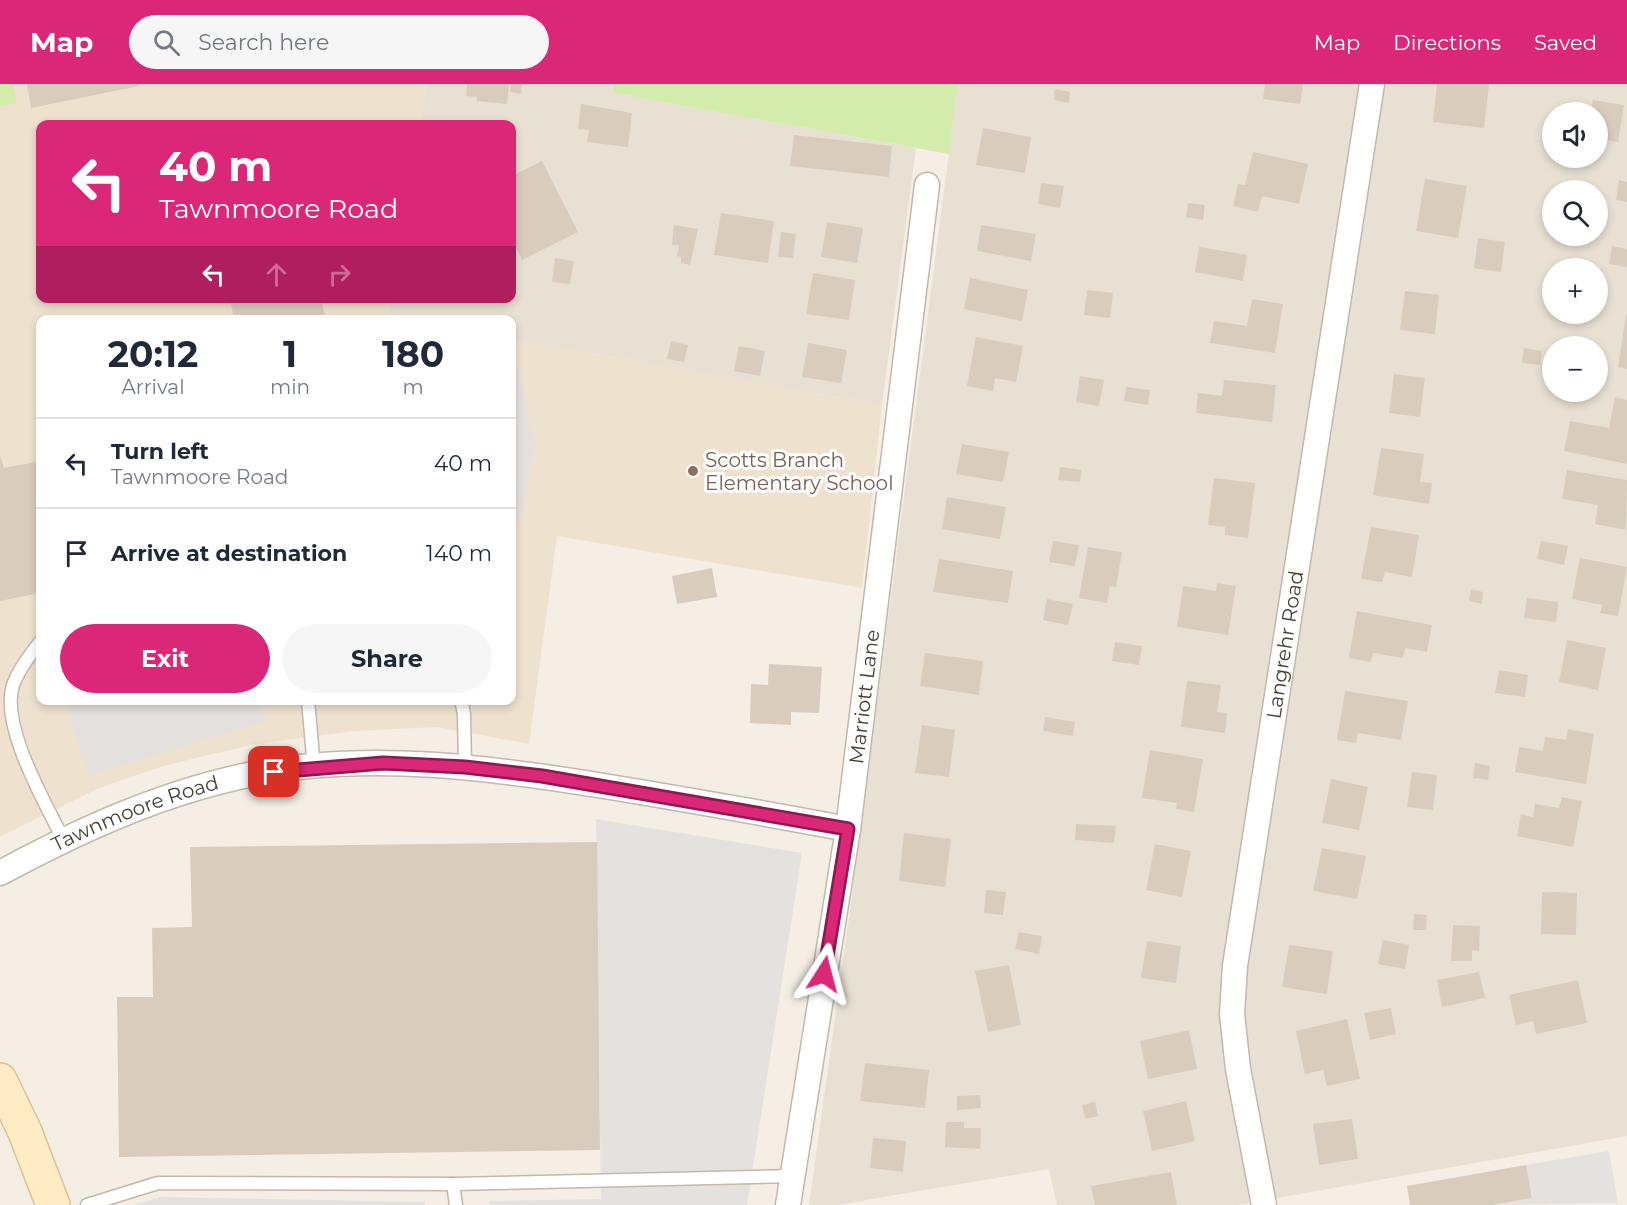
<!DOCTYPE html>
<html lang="en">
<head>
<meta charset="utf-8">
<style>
  body { margin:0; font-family:Montserrat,sans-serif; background:#f6f6f7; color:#1f2937; height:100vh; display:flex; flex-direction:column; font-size:22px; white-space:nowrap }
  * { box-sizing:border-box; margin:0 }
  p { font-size:20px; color:#747a83 }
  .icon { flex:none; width:33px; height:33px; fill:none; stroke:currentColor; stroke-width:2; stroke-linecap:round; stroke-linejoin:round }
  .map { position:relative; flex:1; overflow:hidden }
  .panel { position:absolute; left:36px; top:231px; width:480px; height:390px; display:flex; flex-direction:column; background:#fff; border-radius:12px; box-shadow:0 3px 9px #0003 }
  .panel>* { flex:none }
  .guide { position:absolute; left:36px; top:36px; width:480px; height:183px; border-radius:12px; box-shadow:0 3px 9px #0003; background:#db2777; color:#fff; overflow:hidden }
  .controls { position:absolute; left:1542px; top:18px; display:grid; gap:12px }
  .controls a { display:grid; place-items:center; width:66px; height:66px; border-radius:50%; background:#fff; box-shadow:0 3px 9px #0003; font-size:30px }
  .pin { position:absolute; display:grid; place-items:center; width:51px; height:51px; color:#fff; margin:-26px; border-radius:12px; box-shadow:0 3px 9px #0006 }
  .me { position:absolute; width:66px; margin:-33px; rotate:9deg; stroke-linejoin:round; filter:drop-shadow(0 0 4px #0008) }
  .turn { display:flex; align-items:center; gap:21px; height:126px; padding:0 24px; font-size:27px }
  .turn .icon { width:78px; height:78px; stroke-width:2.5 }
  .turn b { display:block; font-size:42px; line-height:51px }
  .lanes { display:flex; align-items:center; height:57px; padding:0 24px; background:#0003; justify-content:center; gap:30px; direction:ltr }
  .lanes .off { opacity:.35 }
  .eta { display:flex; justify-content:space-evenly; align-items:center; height:102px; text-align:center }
  .eta b { font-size:36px; font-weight:700; line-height:42px }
  .cta { display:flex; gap:12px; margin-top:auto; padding:12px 24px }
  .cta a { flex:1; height:69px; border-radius:36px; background:#db2777; color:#fff; font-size:24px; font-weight:700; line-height:69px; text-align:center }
  .cta a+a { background:#f6f6f7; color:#1f2937 }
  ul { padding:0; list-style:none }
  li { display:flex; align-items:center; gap:18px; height:90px; padding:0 24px; border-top:2px solid #e0e1e3 }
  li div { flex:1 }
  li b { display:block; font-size:22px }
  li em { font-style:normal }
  header { display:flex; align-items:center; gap:36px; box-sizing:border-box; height:84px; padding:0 30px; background:#db2777; color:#fff }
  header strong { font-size:28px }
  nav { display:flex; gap:33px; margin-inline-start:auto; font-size:21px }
  .search { width:420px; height:54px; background:#f6f6f7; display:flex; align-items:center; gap:15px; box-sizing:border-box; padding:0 21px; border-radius:33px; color:#747a83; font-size:22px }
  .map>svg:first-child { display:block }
</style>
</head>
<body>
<header>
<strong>Map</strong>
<div class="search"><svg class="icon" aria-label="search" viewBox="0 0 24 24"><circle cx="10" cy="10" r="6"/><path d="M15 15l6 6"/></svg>Search here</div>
<nav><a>Map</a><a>Directions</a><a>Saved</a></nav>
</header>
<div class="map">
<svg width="1627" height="1121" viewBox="0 0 1627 1121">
  <rect width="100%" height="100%" fill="#f4eee5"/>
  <!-- residential -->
  <g fill="#e8e0d3" fill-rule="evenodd">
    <polygon points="427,0 614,0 613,9 916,64 882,321 512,255 512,236 387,233 391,215 512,214 512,40 420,40"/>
    <path d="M958,0H1627V1052L1238,1121H1057L1049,1085L837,1121H809L850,826ZM1552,28H1598V74H1552ZM1552,106H1598V152H1552ZM1552,184H1598V230H1552ZM1552,262H1598V308H1552Z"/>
  </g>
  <!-- education -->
  <polygon fill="#eee2ce" points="0,0 427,0 420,40 40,40 40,214 391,215 387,233 399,235 40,236 40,616 512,616 512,255 882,321 862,504 557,452 529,660 437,643 353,647 251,661 167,681 99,704 0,753"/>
  <!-- green -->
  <g fill="#d4ecab">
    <polygon points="0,0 13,0 17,19 0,22"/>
    <polygon points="614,0 958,0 949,70 613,9"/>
  </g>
  <!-- parking -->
  <g fill="#e4e1de">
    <polygon points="519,283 534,362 521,433 512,435 512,284"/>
    <polygon points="77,617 260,617 266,637 88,691 66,620"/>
    <polygon points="596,735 802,769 747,1121 490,1121 489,1117 601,1115"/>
    <polygon points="1609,1067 1618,1119 1492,1121 1532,1114 1526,1081"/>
    <polygon points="160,1113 425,1118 425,1121 133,1121"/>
  </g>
  <!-- building -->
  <g fill="#daccbd">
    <polygon points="27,0 139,0 139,2 31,24"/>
    <polygon points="467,0 509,0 507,20 477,17 477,13 466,12"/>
    <polygon points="511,0 522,0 521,10 510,8"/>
    <polygon points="1265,0 1303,0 1300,20 1263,15"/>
    <polygon points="1437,0 1489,0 1484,44 1433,38"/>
    <polygon points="1055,5 1070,8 1069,19 1054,16"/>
    <polygon points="1593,16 1624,21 1618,58 1598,55 1598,28 1591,28"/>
    <polygon points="581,20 632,29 628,63 587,58 589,46 578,45"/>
    <polygon points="983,44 1031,53 1025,89 976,81"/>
    <polygon points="794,51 892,62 889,93 790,82"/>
    <polygon points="1253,68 1308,80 1299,120 1262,112 1258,128 1233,122 1238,100 1245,101"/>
    <polygon points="542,77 578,148 522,176 512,154 512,92"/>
    <polygon points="1425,95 1467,102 1458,154 1416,147"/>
    <polygon points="1619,96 1627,98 1627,118 1616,116"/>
    <polygon points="1041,99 1064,102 1060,124 1038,120"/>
    <polygon points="1188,119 1205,121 1203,136 1186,133"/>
    <polygon points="721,129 774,137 768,179 714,171"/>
    <polygon points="827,138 863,144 857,179 821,173"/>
    <polygon points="674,141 698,145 690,181 681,179 681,173 677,172 679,161 672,161"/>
    <polygon points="981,141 1036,150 1031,177 977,167"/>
    <polygon points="781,148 796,150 793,174 778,173"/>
    <polygon points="1478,154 1505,158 1501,188 1474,184"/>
    <polygon points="1612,162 1627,165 1627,183 1609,180"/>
    <polygon points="1199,163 1247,171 1243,197 1195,188"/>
    <polygon points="555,174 574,177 570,200 552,198"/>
    <polygon points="813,189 855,196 849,236 806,230"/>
    <polygon points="970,194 1028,206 1022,237 964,225"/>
    <polygon points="1087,206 1113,209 1110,234 1084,231"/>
    <polygon points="1405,207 1439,211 1435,250 1400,246"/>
    <polygon points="230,214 321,214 326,236 234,236"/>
    <polygon points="1252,215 1283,220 1275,269 1210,259 1214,237 1247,242"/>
    <polygon points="1626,231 1627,231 1627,285 1618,283"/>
    <polygon points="976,253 1023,262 1016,298 995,294 993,307 967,302"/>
    <polygon points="671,257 688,261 684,278 667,275"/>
    <polygon points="808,259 847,266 841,299 802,293"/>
    <polygon points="739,262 765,267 760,292 734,287"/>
    <polygon points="1524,264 1542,267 1540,281 1522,279"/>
    <polygon points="1394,290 1425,294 1420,333 1389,329"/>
    <polygon points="1080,292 1104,296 1099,322 1076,318"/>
    <polygon points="1224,296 1276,301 1272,338 1196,329 1198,309 1222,312"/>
    <polygon points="1126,303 1150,306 1148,321 1124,317"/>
    <polygon points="1615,313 1627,316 1627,380 1564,367 1570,337 1609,344"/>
    <polygon points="962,360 1009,368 1003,398 956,390"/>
    <polygon points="1381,364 1424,370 1420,398 1432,399 1429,420 1373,411"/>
    <polygon points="0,371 4,384 40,377 40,509 0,517"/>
    <polygon points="1060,383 1082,386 1080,398 1058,396"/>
    <polygon points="1567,386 1627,396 1626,446 1595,440 1598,421 1562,415"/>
    <polygon points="1214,394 1255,399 1248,454 1225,451 1225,443 1208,441"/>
    <polygon points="947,413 1006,423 1000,455 942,445"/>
    <polygon points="1371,443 1419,451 1412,493 1385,488 1382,498 1361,495"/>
    <polygon points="1053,457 1079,461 1075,482 1049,478"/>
    <polygon points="1541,457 1568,462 1564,481 1537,475"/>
    <polygon points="1088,463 1122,468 1116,503 1110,502 1107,519 1079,514"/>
    <polygon points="1580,474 1627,483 1618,532 1600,529 1602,521 1572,515"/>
    <polygon points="939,475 1013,487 1008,519 933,508"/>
    <polygon points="712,484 717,513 677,520 672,492"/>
    <polygon points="1217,499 1236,502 1228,551 1177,543 1183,502 1216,507"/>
    <polygon points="1471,505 1483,508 1482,520 1469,517"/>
    <polygon points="1527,514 1558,518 1556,538 1524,534"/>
    <polygon points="1047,515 1073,520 1068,541 1043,536"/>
    <polygon points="1357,527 1432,541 1427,568 1405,564 1403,574 1373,569 1371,578 1349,574"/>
    <polygon points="1567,556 1606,564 1598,606 1559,598"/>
    <polygon points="1115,558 1142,562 1139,581 1112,577"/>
    <polygon points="925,569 983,577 979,611 920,602"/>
    <polygon points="769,580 822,583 819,629 791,628 791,641 750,639 751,600 768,601"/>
    <polygon points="1499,586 1528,591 1525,613 1495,609"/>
    <polygon points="1187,597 1221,601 1217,628 1227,629 1225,649 1181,643"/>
    <polygon points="1345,607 1408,617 1401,656 1358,649 1356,659 1337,656"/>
    <polygon points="1045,633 1075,638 1073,652 1043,647"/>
    <polygon points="922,641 955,646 949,693 915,689"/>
    <polygon points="1568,645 1594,650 1586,700 1515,688 1519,663 1543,667 1545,653 1566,656"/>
    <polygon points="1150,666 1203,675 1194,728 1176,725 1177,719 1142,714"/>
    <polygon points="1475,679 1490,682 1488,696 1473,694"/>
    <polygon points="1412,688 1437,691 1433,726 1407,723"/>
    <polygon points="1331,695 1368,703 1359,746 1322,739"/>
    <polygon points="1562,713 1582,717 1573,763 1517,752 1521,730 1533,733 1535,720 1559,724"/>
    <polygon points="1076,740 1116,742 1114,759 1075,756"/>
    <polygon points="904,749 951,755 945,803 899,797"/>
    <polygon points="597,758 600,1066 119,1073 117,913 153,913 152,844 192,843 190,763"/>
    <polygon points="1155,760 1191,767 1182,813 1146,806"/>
    <polygon points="1322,764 1366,772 1357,815 1313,807"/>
    <polygon points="986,806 1006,808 1003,831 984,829"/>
    <polygon points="1542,808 1577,809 1576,851 1541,850"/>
    <polygon points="1414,830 1427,831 1426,846 1413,846"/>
    <polygon points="1453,841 1480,842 1479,867 1472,866 1472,877 1451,877"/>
    <polygon points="1019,848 1042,852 1039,870 1015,865"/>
    <polygon points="1383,856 1409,861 1405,885 1378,880"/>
    <polygon points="1147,857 1181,862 1176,899 1141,894"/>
    <polygon points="1289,861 1333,867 1327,910 1282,903"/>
    <polygon points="1009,881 1021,941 988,948 975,887"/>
    <polygon points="1479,888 1485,914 1442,923 1437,896"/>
    <polygon points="1578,896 1587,939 1536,950 1533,937 1516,941 1509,911"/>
    <polygon points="1391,924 1396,950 1370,956 1364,929"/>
    <polygon points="1347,935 1360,995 1327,1002 1323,986 1305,990 1296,947"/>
    <polygon points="1189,946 1197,985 1148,995 1140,957"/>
    <polygon points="865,979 929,986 925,1024 860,1017"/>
    <polygon points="980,1011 981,1024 957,1026 957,1012"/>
    <polygon points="1186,1017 1195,1057 1152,1067 1143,1027"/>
    <polygon points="1095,1018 1098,1032 1085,1035 1082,1021"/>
    <polygon points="1352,1035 1358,1075 1319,1081 1313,1040"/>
    <polygon points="946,1038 964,1038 964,1044 981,1044 980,1065 945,1063"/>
    <polygon points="873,1054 906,1057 903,1088 870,1084"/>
    <polygon points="1526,1081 1532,1114 1492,1121 1410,1121 1407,1102"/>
    <polygon points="1171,1088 1177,1121 1095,1121 1091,1102"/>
  </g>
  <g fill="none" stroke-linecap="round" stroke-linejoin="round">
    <defs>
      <g id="lane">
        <path d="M40,558C30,571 19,585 13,601C0,642 45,718 63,755"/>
        <polyline points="308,616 314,684"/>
        <polyline points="461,616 464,630 465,683"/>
        <polyline points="453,1100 456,1121"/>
        <polyline points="87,1121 158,1099 453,1100 792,1092"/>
      </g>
      <g id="street">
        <path id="s1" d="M0,789C80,746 163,708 253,690C369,667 495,684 610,703C689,716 768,730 848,745"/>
        <path id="s2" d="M788,1121L848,745L927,101"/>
        <path id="s3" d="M1264,1121L1238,985L1232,930L1235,882L1372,0"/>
      </g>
      <polyline id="secondary" points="0,996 25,1048 53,1121"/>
    </defs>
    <!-- lane casing -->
    <use href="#lane" stroke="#c3b8aa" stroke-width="15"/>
    <!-- street casing -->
    <use href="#street" stroke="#c3b8aa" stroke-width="27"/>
    <!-- secondary casing -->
    <use href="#secondary" stroke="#dbc293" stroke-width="36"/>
    <!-- lane -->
    <use href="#lane" stroke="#fff" stroke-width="12"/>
    <!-- street -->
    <use href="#street" stroke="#fff" stroke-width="24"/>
    <!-- secondary -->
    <use href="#secondary" stroke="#ffecc4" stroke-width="33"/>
  </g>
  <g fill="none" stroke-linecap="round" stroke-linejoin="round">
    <defs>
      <polyline id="route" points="274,688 383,679 465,683 542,692 848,745 824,890"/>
    </defs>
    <!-- route casing -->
    <use href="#route" stroke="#8e194d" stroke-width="15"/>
    <!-- route -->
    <use href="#route" stroke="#db2777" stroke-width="10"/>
  </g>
  <!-- markers -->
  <circle fill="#8d6e63" stroke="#fff" stroke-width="2" cx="693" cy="387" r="6"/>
  <g text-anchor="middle" stroke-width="6" stroke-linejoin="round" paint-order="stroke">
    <!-- education labels -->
    <g font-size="20" fill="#785e54" stroke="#fff" text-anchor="start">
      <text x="705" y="383">Scotts Branch<tspan x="705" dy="23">Elementary School</tspan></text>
    </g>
    <!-- street labels -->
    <g font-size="20" fill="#473e34" stroke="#fff">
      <text dy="7" stroke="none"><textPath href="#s3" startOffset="567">Langrehr Road</textPath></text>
      <text dy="7" stroke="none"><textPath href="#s2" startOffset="514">Marriott Lane</textPath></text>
      <text dy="7" stroke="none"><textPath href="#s1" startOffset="148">Tawnmoore Road</textPath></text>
    </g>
  </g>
</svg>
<div class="controls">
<a><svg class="icon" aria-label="sound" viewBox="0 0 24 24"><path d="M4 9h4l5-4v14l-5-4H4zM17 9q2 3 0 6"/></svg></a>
<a><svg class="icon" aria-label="search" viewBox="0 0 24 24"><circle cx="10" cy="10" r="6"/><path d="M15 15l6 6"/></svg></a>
<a>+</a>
<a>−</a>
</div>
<div class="pin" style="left:274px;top:688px;background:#d93025"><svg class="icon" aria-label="arrive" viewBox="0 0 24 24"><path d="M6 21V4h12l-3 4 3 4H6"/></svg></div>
<svg class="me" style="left:824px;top:890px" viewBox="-20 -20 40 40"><path d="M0-17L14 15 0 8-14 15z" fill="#db2777" stroke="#fff" stroke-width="4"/></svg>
<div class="guide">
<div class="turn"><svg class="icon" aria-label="left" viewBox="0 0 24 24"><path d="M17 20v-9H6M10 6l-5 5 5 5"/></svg><div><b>40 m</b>Tawnmoore Road</div></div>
<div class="lanes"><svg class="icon" aria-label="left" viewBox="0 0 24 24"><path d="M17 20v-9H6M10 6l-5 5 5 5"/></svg><svg class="icon off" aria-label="ahead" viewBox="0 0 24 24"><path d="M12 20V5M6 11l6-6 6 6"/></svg><svg class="icon off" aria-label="right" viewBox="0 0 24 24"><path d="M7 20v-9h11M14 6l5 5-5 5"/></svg></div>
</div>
<section class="panel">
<div class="eta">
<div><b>20:12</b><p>Arrival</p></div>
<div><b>1</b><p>min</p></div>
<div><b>180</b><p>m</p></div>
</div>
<ul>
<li><svg class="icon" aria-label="left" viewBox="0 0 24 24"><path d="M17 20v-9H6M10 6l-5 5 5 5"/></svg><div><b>Turn left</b><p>Tawnmoore Road</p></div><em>40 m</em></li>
<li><svg class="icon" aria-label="arrive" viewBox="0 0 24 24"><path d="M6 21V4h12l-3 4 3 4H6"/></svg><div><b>Arrive at destination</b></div><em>140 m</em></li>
</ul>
<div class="cta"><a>Exit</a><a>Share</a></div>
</section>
</div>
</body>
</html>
